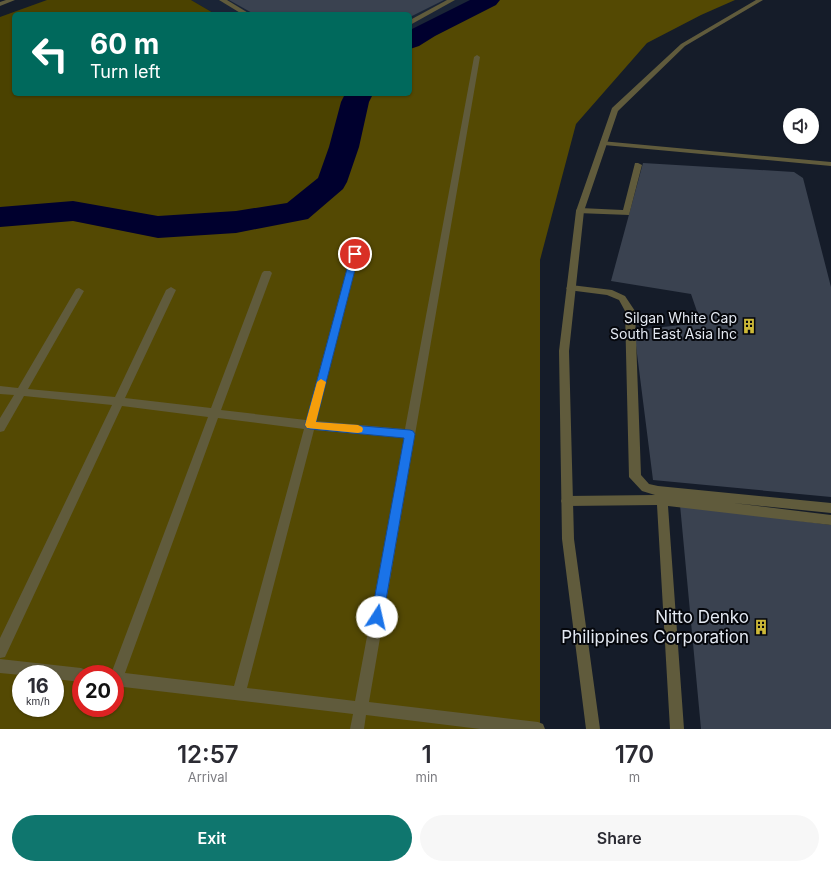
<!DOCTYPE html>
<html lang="en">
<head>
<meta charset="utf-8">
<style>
  body { margin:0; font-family:Inter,sans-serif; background:#f7f7f7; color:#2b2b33; height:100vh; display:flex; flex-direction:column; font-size:15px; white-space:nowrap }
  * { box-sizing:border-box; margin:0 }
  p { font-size:13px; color:#7c7c81 }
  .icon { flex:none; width:22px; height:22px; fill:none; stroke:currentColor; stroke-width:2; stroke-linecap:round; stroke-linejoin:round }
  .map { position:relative; height:729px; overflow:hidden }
  .details { display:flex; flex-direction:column; background:#fff; flex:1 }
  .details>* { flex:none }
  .banner { position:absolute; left:12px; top:12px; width:400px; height:84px; border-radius:6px; box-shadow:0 1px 3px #0004; background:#00695c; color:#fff; overflow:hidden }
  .fabs { position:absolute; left:783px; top:108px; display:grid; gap:8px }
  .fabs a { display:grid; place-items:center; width:36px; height:36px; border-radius:50%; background:#fff; box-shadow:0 1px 3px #0004; font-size:20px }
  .speed { position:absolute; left:12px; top:665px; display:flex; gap:8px; font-size:20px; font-weight:700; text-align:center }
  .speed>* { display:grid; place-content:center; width:52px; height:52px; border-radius:50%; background:#fff; box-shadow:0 1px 3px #0004; line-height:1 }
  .speed small { font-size:10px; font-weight:400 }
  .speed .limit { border:6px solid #d22; background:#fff; color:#111 }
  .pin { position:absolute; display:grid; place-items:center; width:34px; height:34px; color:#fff; margin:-17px; border:2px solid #fff; border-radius:50%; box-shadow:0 1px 4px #0007 }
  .me { position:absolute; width:44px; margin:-22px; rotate:10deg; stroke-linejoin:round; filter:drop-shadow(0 0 3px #0008) }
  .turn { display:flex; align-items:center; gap:14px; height:84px; padding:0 12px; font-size:18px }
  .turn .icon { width:52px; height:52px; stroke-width:2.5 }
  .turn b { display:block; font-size:28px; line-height:34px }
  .eta { display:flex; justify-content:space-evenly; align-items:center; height:68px; text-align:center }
  .eta b { font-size:24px; font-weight:600; line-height:28px }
  .cta { display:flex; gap:8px; margin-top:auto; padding:8px 12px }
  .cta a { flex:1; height:46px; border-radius:24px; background:#0f766e; color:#fff; font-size:16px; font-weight:600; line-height:46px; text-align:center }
  .cta a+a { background:#f7f7f7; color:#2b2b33 }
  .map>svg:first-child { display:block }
</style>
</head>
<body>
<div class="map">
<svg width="831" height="729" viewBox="0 0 831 729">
  <rect width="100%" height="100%" fill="#151c29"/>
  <!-- built -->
  <polygon fill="#1a2436" points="191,0 484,0 485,1 426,31 410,41 410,14 215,14"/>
  <!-- green -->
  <polygon fill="#4b4200" points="47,0 191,0 215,14 14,14 14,94 359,94 355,102 344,147 332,182 297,212 236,222 158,227 73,211 0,217 0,17"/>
  <!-- forest -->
  <path fill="#544903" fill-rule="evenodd" d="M484,0H735L701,15L647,43L576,124L540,260V729H0V217L73,211L158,227L236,222L297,212L332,182L344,147L355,102L359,94H410V41L426,31L485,1ZM21,674H55V708H21ZM81,674H115V708H81Z"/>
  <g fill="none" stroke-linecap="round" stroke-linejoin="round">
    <!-- river -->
    <g fill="#00002e" fill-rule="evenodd">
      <polygon points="470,0 500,0 496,5 435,36 419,46 410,49 410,30"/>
      <polygon points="345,94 373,94 369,102 359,147 347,182 343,189 308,219 236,233 158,238 73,221 0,227 0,207 73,201 158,216 236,211 287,203 318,178 329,147 341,102"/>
    </g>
  </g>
  <!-- building -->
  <g fill="#3a4250">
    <polygon points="229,0 444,0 410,17 410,14 254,14"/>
    <polygon points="643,163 794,172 803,178 831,287 831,497 653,480 634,330 701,323 691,294 611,281"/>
    <polygon points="680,505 831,525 831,729 701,729"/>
  </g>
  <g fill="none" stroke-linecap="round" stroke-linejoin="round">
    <!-- service -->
    <g fill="#605b3c" fill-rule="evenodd">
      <polygon points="219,0 227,0 250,14 242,14"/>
      <polygon points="447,0 455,0 410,25 410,20"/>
      <path d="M477,55L480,57L369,702L538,722L543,724L545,729H480L366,715L364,729H350L353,714L115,686V674H111L208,417L122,406L5,657L0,658V638L112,405L24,396L4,431L0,432V418L14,395L0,394V386L18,388L76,289L79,288L84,291L28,389L115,397L166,290L171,287L176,290L125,398L211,408L262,273L264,271H270L272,273L221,410L306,420L351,254L352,252H358L359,254L316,421L405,429L474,57ZM218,418L304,429L234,686L125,673ZM314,430L404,438L355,701L247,688Z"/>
      <polygon points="601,141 831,162 831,166 604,145 600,143"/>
      <polygon points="635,163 638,163 642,165 629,215 577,213 576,211 577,209 580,208 623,210"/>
      <polygon points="571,285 612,290 625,296 635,311 641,475 649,484 658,486 831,503 831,513 733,503 831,515 831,525 668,506 684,729 670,729 657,505 567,506 563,505 561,501 563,497 567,496 655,495 642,491 629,477 625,311 619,300 607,295 568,290 566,288"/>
      <polygon points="0,659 81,668 86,670 87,674 81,674 81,682 55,679 55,674 21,675 0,673"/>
    </g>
    <!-- minor -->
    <g fill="#605b3c" fill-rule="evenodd">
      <polygon points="6,0 15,0 0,6 0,2"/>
      <polygon points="756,0 763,0 685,46 618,111 584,211 569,351 574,539 600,729 586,729 562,539 559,351 576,211 612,108 681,44"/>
    </g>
  </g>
  <!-- route -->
  <polygon fill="#1a73e8" stroke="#114b97" points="355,251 359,254 316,422 410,430 413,431 415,434 383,617 381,621 377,622 373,621 371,617 404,438 310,429 307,428 305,425 351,254"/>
  <!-- slow -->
  <polygon fill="#f59e0b" points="321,379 326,382 316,422 358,425 362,427 363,429 362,432 358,433 307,428 305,425 317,382"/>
  <!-- icons -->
  <defs>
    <symbol id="building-bare" viewBox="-9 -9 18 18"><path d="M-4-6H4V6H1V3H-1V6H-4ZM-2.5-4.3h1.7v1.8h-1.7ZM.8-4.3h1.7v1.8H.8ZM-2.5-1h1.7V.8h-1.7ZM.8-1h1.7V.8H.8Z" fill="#cdb938" stroke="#05070c" stroke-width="2.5" paint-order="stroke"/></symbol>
  </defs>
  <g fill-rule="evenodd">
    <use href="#building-bare" x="738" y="315" width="22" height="22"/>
    <use href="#building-bare" x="750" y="616" width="22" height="22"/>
  </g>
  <g text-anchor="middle" stroke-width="4" stroke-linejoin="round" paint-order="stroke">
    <!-- poi labels -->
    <g font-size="14" fill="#e3e8f1" stroke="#05070c" text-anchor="end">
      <text x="737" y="323">Silgan White Cap<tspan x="737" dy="16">South East Asia Inc</tspan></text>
    </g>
    <!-- near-poi labels -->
    <g font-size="17" fill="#e3e8f1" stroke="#05070c" text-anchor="end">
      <text x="749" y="623">Nitto Denko<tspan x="749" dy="20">Philippines Corporation</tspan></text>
    </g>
  </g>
</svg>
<div class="fabs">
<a><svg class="icon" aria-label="sound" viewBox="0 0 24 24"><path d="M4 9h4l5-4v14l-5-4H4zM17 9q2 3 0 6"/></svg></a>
</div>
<div class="speed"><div>16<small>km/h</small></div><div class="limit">20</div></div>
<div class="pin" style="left:355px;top:254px;background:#d93025"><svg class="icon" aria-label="arrive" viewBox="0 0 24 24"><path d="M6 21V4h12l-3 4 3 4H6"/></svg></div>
<svg class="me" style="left:377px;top:617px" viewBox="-20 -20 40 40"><circle r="19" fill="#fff"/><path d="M0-13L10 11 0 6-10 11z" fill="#1a73e8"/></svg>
<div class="banner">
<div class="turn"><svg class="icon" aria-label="left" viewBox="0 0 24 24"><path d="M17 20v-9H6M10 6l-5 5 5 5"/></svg><div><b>60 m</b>Turn left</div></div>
</div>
</div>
<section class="details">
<div class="eta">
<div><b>12:57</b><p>Arrival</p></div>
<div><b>1</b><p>min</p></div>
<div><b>170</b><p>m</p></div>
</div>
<div class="cta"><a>Exit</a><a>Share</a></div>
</section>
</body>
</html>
